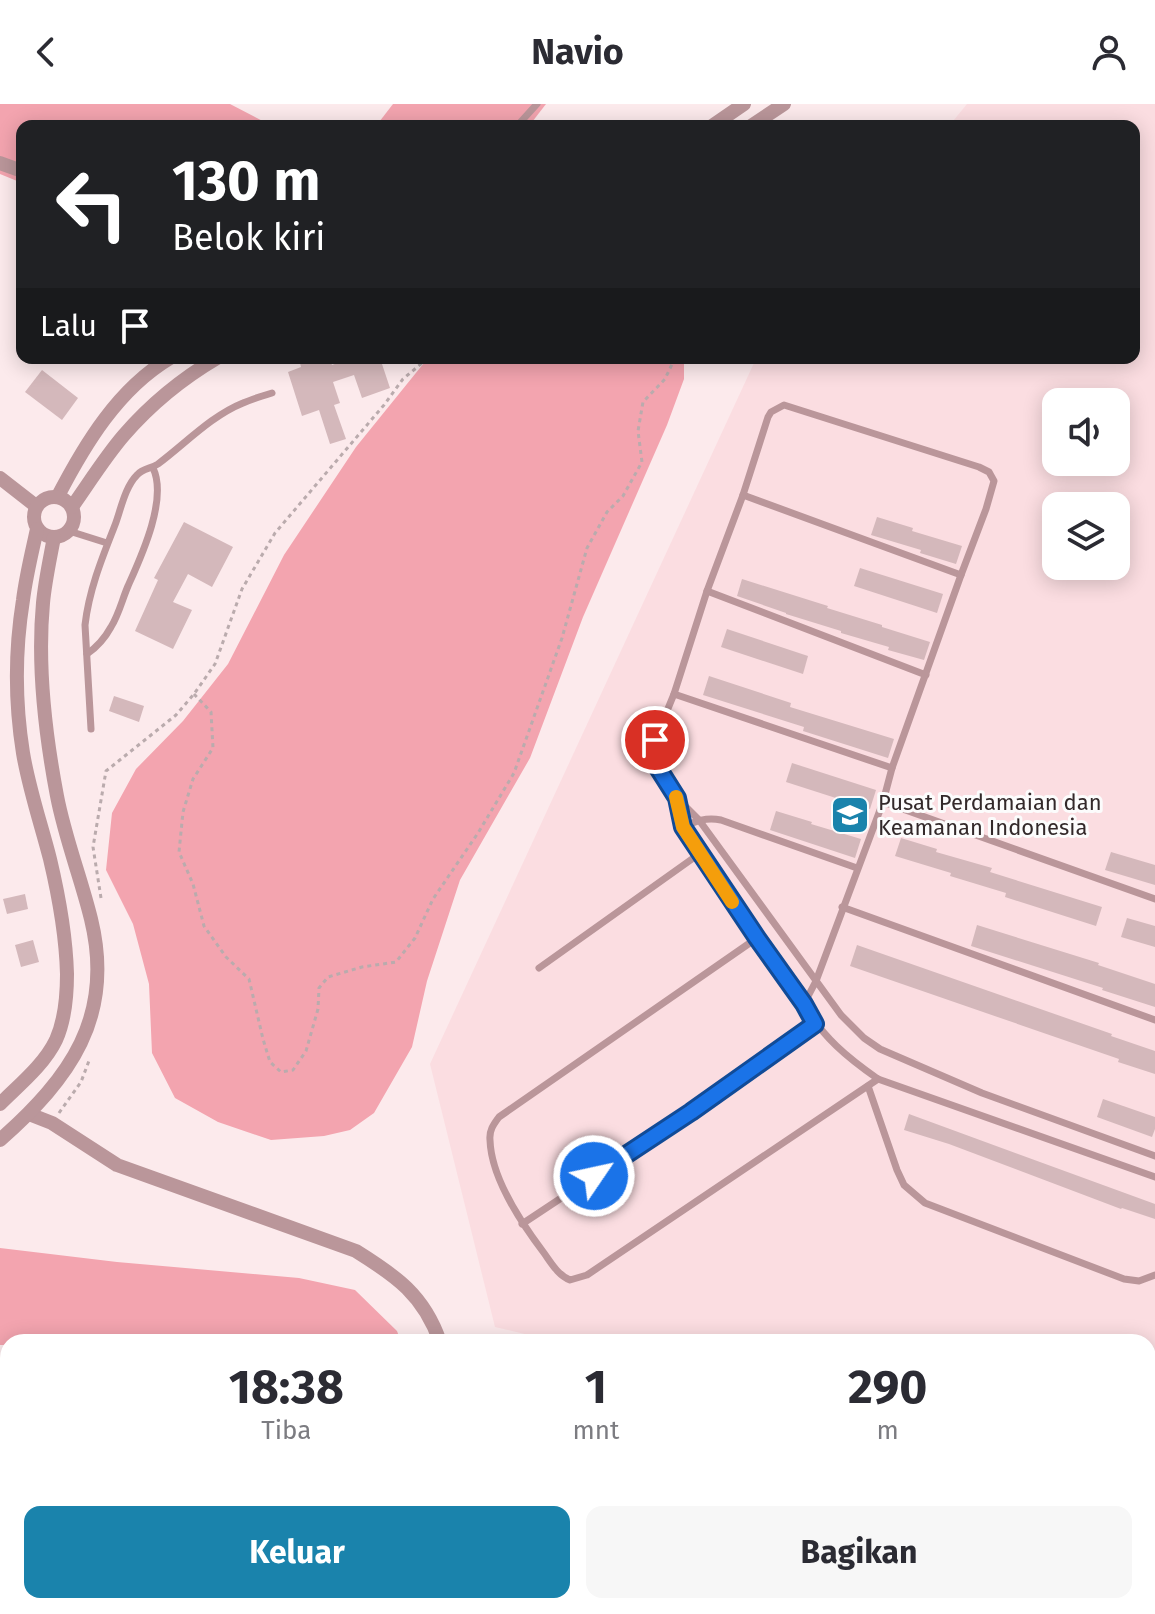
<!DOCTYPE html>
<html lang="id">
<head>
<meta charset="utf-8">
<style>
  body { margin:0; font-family:"Fira Sans",sans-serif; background:#f7f7f7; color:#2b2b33; height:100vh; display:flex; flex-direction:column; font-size:30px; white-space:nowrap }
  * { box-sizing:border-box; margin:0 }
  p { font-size:26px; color:#7c7c81 }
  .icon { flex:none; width:44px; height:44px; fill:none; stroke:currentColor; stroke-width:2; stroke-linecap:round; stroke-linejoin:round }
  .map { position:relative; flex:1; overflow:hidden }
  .details { position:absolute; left:0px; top:1230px; width:1156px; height:280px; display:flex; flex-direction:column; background:#fff; border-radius:24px 24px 0 0; box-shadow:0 4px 20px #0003 }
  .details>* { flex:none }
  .banner { position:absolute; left:16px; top:16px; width:1124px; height:244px; border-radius:16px; box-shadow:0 4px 20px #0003; background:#202124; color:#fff; overflow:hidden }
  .buttons { position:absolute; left:1042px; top:284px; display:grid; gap:16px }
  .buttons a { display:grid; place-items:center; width:88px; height:88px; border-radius:16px; background:#fff; box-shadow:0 4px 20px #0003; font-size:40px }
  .pin { position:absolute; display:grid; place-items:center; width:68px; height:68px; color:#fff; margin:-34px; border:4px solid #fff; border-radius:50%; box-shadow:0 2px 8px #0007 }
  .me { position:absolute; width:88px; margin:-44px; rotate:56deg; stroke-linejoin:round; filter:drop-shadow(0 0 6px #0008) }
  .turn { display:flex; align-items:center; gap:28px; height:168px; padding:0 24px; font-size:36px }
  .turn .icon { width:104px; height:104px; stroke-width:2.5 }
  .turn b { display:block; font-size:56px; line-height:68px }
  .then { display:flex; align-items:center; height:76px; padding:0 24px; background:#0003; gap:16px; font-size:30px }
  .eta { display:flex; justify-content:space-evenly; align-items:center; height:136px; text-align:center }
  .eta b { font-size:48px; font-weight:700; line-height:56px }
  .action { display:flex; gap:16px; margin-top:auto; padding:16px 24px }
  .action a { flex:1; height:92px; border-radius:16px; background:#1a83ac; color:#fff; font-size:32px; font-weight:700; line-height:92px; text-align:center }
  .action a+a { background:#f7f7f7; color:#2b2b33 }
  header { display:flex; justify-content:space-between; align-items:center; height:104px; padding:0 24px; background:#fff; font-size:36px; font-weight:700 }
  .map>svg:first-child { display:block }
</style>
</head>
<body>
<header><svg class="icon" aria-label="back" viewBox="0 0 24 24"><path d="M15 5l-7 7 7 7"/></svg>Navio<svg class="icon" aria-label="person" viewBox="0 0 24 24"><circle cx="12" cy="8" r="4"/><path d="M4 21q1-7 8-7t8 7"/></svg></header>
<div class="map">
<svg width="1155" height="1510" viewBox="0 0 1155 1510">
  <rect width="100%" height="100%" fill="#fceaec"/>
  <!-- built -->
  <path fill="#fbdde1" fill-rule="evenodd" d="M967,0H1155V1510H1072L1065,1502H1148V1238H558L495,1223L430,960L754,259L758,254H1134V22H949ZM1056,298H1116V358H1056ZM1056,402H1116V462H1056Z"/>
  <!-- green -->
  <g fill="#f3a4af">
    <polygon points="0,0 230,0 272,22 22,22 22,79 0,70"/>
    <polygon points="393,0 546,0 529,22 376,22"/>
    <polygon points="428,254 684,254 684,275 667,321 583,513 530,654 460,776 427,877 412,943 374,1009 350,1026 324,1032 271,1036 218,1018 175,994 152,949 149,880 133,820 106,766 112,709 136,665 183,617 228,560 284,451 356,343"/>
    <polygon points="0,1144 117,1158 299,1174 355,1186 397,1227 401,1238 8,1238 8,1241 0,1241"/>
    <rect x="0" y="1289" width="8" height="115"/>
  </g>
  <!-- building -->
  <g fill="#d4b8bb">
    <polygon points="313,254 315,259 329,254 332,261 351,254 380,254 390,284 362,294 354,271 333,278 340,299 334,301 346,335 330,340 319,306 302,312 288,268 301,263 300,259"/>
    <polygon points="42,266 78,294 62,316 25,288"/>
    <polygon points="877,413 913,424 912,427 962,442 956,460 920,449 921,446 871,431"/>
    <polygon points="184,418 233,443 212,483 188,470 173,498 192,506 173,545 135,527 158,476 154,474"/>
    <polygon points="860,464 943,490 937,509 854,482"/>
    <polygon points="742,475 828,502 827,504 882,521 882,523 930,538 924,556 888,546 889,543 841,529 841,527 786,510 786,509 737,492"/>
    <polygon points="727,525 808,552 803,570 721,543"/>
    <polygon points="709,572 791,599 790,603 894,635 888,654 803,627 804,623 703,591"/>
    <polygon points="114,592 144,602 139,618 109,607"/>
    <polygon points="792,659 876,686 870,705 786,678"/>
    <polygon points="776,707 812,718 811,720 861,735 855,754 770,726"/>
    <polygon points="901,734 937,745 936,748 992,764 990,768 1102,803 1096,822 1005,793 1006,789 950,772 951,769 895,752"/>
    <polygon points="1111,748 1155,761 1155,781 1105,766"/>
    <polygon points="25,790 28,805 7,810 3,795"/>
    <polygon points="1127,814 1155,822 1155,843 1121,833"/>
    <polygon points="977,821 1099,859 1098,861 1155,880 1155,903 1102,886 1103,884 971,842"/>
    <polygon points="33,836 39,858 21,863 15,841"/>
    <polygon points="857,841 1112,930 1111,932 1155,947 1155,970 1118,958 1119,955 850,862"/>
    <polygon points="1103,995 1155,1013 1155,1025 1152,1033 1097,1013"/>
    <polygon points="909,1010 1155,1100 1155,1115 1122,1104 1121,1105 949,1040 904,1026"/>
  </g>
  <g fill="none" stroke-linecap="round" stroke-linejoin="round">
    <!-- path -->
    <g stroke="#baabad" stroke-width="3" stroke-dasharray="4 4" stroke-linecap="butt">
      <polyline points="194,590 211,608 213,644 193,675 183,708 179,748 193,780 204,822 226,853 249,875 263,935 270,958 281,968 293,966 306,947 318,905 319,884 328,873 362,863 396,858 415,834 433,795 478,729 514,669 562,534 587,444 607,408 623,392 642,358 638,327 643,298 665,275 675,254"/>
      <polyline points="101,794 93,743 106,667 176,611 194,590 215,560 242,485 275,429 384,301 403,275 428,254"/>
      <polyline points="59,1009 81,978 90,954"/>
    </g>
    <!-- lane -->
    <g stroke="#ba969a" stroke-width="7">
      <polyline points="517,22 537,0"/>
      <polyline points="743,391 961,471"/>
      <polyline points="69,427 107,439"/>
      <polyline points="707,487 926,571"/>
      <path d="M87,550C97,543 105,534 111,523C119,510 122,496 128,482C141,453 168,395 153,364"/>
      <polyline points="674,590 892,664"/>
      <path d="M91,625L85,521C89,486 102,454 115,421C121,405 125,383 137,371C143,364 151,365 158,360C186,339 211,312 243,299C252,295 262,292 272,289"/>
      <path d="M677,696L683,723L757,834L804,900C822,933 848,954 878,975L1155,1073"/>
      <polyline points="883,698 1155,795"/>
      <path d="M683,723C696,717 706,713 721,716L857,764"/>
      <polyline points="842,803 1155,916"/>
      <path d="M757,834L499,1013C494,1020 489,1026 490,1036C491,1073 522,1120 544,1149C552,1160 558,1171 570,1176L587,1171L878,975"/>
      <polyline points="539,864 699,750"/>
      <polyline points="804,900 816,877 883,698 892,664 961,471 986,405 994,377 989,368 979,363 784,301 771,308 768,313 743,391 707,487 674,590 655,636 654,645 653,656 658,666 677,694 699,716 841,911 864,934 880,945 982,989 1155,1052"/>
      <polyline points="868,982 897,1066 904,1081 925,1099 1124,1175 1139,1177 1155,1171"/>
      <polyline points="522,1120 691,1008 815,920"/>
    </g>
    <!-- street -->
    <g stroke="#ba969a" stroke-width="14">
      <polyline points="712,22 744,0"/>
      <polyline points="751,22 784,0"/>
      <polyline points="0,59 22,67"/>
      <polyline points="0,374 36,402"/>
      <path d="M58,392C85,340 118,285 170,254"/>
      <circle cx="54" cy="413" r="20"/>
      <path d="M72,403C89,379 105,353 124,331C150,301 183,274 217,254"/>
      <path d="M0,1000C19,981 44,961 56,936C65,916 67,892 67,870C66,831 59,793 50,755C41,720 29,685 23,649C15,599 15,546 23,496C26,472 32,448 37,425"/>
      <path d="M29,1010L52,1019L117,1061L356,1147C396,1172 424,1191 440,1238"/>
      <path d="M0,1036C70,974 115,913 91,815C81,774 65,734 57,692C45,629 37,563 43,499C45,477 50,455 54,433"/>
      <polyline points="547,1502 547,1510"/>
      <polyline points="270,1510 281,1502"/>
    </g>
  </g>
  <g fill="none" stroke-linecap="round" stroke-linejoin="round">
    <defs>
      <polyline id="route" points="594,1072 691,1008 815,920 804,900 757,834 683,723 677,694 653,656 655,636"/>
    </defs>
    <!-- route casing -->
    <use href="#route" stroke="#114b97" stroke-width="20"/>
    <!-- route -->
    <use href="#route" stroke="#1a73e8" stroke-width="14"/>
    <!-- slow -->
    <polyline stroke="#f59e0b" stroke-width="14" points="676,693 683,723 732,798"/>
  </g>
  <!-- icons -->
  <defs>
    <symbol id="university-square" viewBox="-11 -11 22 22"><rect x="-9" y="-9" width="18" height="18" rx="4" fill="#1a83ac" stroke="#fcfcfc"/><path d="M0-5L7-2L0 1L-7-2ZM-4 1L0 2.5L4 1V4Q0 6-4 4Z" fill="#fff"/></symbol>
  </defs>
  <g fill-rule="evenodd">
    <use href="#university-square" x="828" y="689" width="44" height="44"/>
  </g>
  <g text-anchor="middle" stroke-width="6" stroke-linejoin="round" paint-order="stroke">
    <!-- poi labels -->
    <g font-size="22" fill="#33292a" stroke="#fcfcfc" text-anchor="start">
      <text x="878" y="706">Pusat Perdamaian dan<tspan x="878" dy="25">Keamanan Indonesia</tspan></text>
    </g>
  </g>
</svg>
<div class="buttons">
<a><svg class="icon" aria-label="sound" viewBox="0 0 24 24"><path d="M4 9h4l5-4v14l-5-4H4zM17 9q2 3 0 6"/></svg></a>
<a><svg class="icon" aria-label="layers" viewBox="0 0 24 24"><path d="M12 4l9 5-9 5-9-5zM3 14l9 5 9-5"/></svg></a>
</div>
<div class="pin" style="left:655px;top:636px;background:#d93025"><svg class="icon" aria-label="arrive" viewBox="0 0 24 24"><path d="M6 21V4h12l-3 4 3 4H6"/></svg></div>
<svg class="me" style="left:594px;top:1072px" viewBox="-20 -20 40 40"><circle r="17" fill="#1a73e8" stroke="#fff" stroke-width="3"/><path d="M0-11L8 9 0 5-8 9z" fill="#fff"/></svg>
<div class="banner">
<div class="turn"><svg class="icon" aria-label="left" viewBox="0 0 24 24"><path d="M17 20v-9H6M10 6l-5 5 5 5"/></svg><div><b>130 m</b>Belok kiri</div></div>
<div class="then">Lalu<svg class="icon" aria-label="arrive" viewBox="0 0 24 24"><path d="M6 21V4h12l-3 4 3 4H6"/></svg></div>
</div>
<section class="details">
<div class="eta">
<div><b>18:38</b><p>Tiba</p></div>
<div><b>1</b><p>mnt</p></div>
<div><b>290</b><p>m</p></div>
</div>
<div class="action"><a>Keluar</a><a>Bagikan</a></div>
</section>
</div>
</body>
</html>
